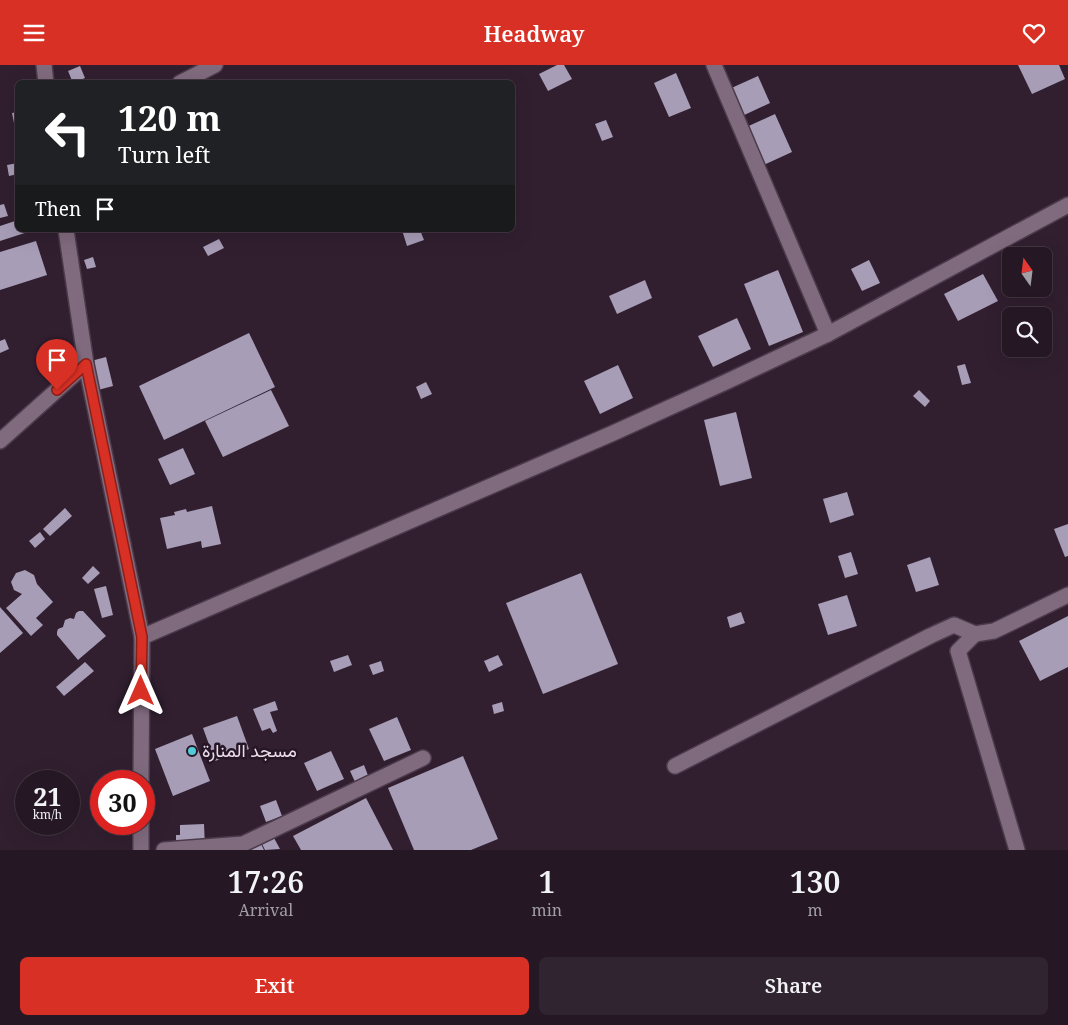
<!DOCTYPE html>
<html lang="en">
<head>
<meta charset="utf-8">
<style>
  body { margin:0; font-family:"Noto Serif",Vazirmatn,serif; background:#312431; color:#f1f3f6; height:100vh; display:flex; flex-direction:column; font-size:19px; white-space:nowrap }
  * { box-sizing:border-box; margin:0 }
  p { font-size:16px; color:#a39fa6 }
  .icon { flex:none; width:28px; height:28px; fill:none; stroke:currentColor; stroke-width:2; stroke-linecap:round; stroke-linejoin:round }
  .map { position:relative; height:785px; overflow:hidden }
  .side { display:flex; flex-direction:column; background:#251724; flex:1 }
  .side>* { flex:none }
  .hud { position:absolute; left:15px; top:15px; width:500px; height:152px; border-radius:8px; box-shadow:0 5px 20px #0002,0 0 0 1px #423641; background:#202124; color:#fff; overflow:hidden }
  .needle { width:32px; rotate:346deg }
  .fabs { position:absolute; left:1002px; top:182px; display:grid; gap:10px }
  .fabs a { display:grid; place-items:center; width:50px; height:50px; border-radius:8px; background:#251724; box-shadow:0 5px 20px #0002,0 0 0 1px #423641; font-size:25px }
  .speed { position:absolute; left:15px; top:705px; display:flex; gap:10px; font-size:25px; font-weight:700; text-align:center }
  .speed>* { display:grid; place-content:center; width:65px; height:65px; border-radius:50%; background:#251724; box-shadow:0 5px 20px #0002,0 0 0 1px #423641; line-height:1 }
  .speed small { font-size:12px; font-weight:400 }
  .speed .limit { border:8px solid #d22; background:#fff; color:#111 }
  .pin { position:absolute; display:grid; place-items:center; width:42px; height:42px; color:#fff; margin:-51px -21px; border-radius:50% 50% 50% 0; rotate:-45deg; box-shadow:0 0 5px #0007 }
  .pin .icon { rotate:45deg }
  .me { position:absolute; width:55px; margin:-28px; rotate:0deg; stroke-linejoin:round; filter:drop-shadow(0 0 4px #0008) }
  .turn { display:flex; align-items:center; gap:18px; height:105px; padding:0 20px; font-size:22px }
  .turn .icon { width:65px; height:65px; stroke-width:2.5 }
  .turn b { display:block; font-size:35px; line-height:42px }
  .then { display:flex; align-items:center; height:48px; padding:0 20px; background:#0003; gap:10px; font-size:19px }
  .eta { display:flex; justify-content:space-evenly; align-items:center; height:85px; text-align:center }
  .eta b { font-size:30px; font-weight:600; line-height:35px }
  .button { display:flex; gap:10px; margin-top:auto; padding:10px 20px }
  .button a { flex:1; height:58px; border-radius:8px; background:#d93025; color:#fff; font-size:20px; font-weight:600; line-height:58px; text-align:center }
  .button a+a { background:#312431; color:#f1f3f6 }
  header { display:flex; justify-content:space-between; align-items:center; height:65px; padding:0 20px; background:#d93025; color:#fff; font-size:22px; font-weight:600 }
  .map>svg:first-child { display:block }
</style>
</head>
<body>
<header><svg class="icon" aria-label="menu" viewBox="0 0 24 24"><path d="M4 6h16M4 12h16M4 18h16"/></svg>Headway<svg class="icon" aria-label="heart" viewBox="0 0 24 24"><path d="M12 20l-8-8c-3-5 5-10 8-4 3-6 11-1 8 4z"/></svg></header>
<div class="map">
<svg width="1068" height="785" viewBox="0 0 1068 785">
  <rect width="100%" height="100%" fill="#311f30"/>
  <!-- building -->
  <g fill="#a79db7">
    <polygon points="557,0 564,0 572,14 548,26 539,9"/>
    <polygon points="1018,0 1059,0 1065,14 1032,29"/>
    <polygon points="80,1 85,13 73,18 68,6"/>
    <polygon points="676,8 691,43 669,52 654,18"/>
    <polygon points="758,11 770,38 740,52 727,25"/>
    <polygon points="18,47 18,62 15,63 12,48"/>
    <polygon points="775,49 792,87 759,102 742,64"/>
    <polygon points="606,55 613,72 602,76 595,59"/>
    <polygon points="18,98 18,109 9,111 7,100"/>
    <polygon points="4,139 8,151 0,153 0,140"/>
    <polygon points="18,155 18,165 34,165 0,176 0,161"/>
    <polygon points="402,165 420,165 424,175 407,181"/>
    <polygon points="219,174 224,183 208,191 203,182"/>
    <polygon points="36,176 47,210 0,225 0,187"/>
    <polygon points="93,192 96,202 87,204 84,195"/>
    <polygon points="869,195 880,218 862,226 851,204"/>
    <polygon points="1011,203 1011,224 1033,224 1009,231 1002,206"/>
    <polygon points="778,205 803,267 769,281 744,219"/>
    <polygon points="983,209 998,236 958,256 944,229"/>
    <polygon points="645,215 652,233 617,249 609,231"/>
    <polygon points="737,253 751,284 713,302 698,271"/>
    <polygon points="249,268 275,322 164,375 139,321"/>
    <polygon points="5,274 9,284 0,288 0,276"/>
    <polygon points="106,292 113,321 98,325 91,296"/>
    <polygon points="965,299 971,318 962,320 957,301"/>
    <polygon points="618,300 633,333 600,349 584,316"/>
    <polygon points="426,317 432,329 421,334 416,322"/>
    <polygon points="271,325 289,361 223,392 205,356"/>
    <polygon points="919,325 930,336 925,342 913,331"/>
    <polygon points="736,347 752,413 720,421 704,355"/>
    <polygon points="183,383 195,409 170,420 158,394"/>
    <polygon points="847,427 854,450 830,458 823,434"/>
    <polygon points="212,441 221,479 202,483 201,476 167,484 160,453 175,450 174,447 186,444 187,447"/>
    <polygon points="65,443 72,451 50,471 43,464"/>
    <polygon points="1068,459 1068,491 1065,492 1054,464"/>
    <polygon points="40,467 45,474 35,483 29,476"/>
    <polygon points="851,487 858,509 845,513 838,491"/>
    <polygon points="930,492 939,520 916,527 907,500"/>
    <polygon points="93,501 100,508 88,519 82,513"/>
    <polygon points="25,505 34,510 37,519 53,537 36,553 43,560 31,571 6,543 22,529 14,525 11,517 16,508"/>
    <polygon points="581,508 618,599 543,629 506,538"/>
    <polygon points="106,521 113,550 102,553 94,524"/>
    <polygon points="847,530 857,561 828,570 818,539"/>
    <polygon points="0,542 23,568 0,588"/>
    <polygon points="79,546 83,546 106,571 78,595 57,570 57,567 58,564 63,562 65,555 70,553 74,554 76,548"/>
    <polygon points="741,547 745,558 730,563 727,552"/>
    <polygon points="1068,551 1068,602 1040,616 1019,576"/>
    <polygon points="348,590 352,600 334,607 330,596"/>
    <polygon points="498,590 503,600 489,607 484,596"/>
    <polygon points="381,596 384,606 373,610 369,600"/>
    <polygon points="85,597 94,606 64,631 56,622"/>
    <polygon points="275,636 278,645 270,647 277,666 273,668 270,663 262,666 253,644"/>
    <polygon points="502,637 504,646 494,649 492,640"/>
    <polygon points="237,651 249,684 215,696 203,663"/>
    <polygon points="397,652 411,685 384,696 369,664"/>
    <polygon points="192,669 210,716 173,731 155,684"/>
    <polygon points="331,686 344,714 317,726 304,698"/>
    <polygon points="463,691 498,774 471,785 414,785 388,723"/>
    <polygon points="364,700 369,713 356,719 350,706"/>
    <polygon points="366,733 393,785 301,785 293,771"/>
    <polygon points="276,735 282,751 266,757 260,741"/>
    <polygon points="204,759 205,782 176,783 176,770 180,770 180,760"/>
    <polygon points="274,773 280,784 265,785 262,779"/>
    <polygon points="261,779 264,785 249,785"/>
  </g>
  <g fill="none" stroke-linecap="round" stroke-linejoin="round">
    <defs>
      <g id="minor">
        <polyline points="44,0 46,18"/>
        <polyline points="714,0 828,269"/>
        <polyline points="180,18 215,0"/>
        <polyline points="66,165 86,299 142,572 141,716"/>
        <polyline points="0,376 86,299"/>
        <polyline points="975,569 958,586 1017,785"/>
        <polyline points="142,572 611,369 728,316 828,269 1068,140"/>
        <polyline points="675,701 930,571 954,560 975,569 994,566 1068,530"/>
        <polyline points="141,785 141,759"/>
        <polyline points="164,785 243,779 423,693"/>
      </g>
    </defs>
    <!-- minor casing -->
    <use href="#minor" stroke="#4b3b4a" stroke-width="18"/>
    <!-- minor -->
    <use href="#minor" stroke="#806a7e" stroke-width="15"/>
  </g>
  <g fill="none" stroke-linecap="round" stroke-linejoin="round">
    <defs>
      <polyline id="route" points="57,325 86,299 142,572 141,626"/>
    </defs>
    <!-- route casing -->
    <use href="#route" stroke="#8d1f18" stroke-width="12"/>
    <!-- route -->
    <use href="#route" stroke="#d93025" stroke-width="9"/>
  </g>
  <!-- markers -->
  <circle fill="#52cbd8" stroke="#271626" stroke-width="2" cx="192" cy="686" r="5"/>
  <g text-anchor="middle" stroke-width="5" stroke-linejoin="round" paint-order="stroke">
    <!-- poi labels -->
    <g font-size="18" fill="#eadde9" stroke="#271626" text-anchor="start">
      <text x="202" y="692">مسجد المنارة</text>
    </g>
  </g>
</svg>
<div class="fabs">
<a><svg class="needle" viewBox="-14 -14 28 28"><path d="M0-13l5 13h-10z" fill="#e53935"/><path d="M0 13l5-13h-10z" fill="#a39fa6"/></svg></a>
<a><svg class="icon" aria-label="search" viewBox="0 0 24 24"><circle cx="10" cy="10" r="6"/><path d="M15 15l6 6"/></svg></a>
</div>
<div class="speed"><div>21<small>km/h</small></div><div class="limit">30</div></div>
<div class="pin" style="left:57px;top:325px;background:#d93025"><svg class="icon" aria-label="arrive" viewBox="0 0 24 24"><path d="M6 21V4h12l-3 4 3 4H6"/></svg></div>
<svg class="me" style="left:141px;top:626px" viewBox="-20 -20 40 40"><path d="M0-17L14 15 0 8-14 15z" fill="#d93025" stroke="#fff" stroke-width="4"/></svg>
<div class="hud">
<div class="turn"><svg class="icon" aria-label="left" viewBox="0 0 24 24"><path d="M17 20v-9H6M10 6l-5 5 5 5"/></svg><div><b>120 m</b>Turn left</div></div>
<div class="then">Then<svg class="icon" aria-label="arrive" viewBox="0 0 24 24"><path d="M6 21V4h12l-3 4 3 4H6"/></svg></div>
</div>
</div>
<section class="side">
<div class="eta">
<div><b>17:26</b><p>Arrival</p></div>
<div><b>1</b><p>min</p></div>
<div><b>130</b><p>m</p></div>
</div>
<div class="button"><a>Exit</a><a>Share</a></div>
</section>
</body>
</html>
